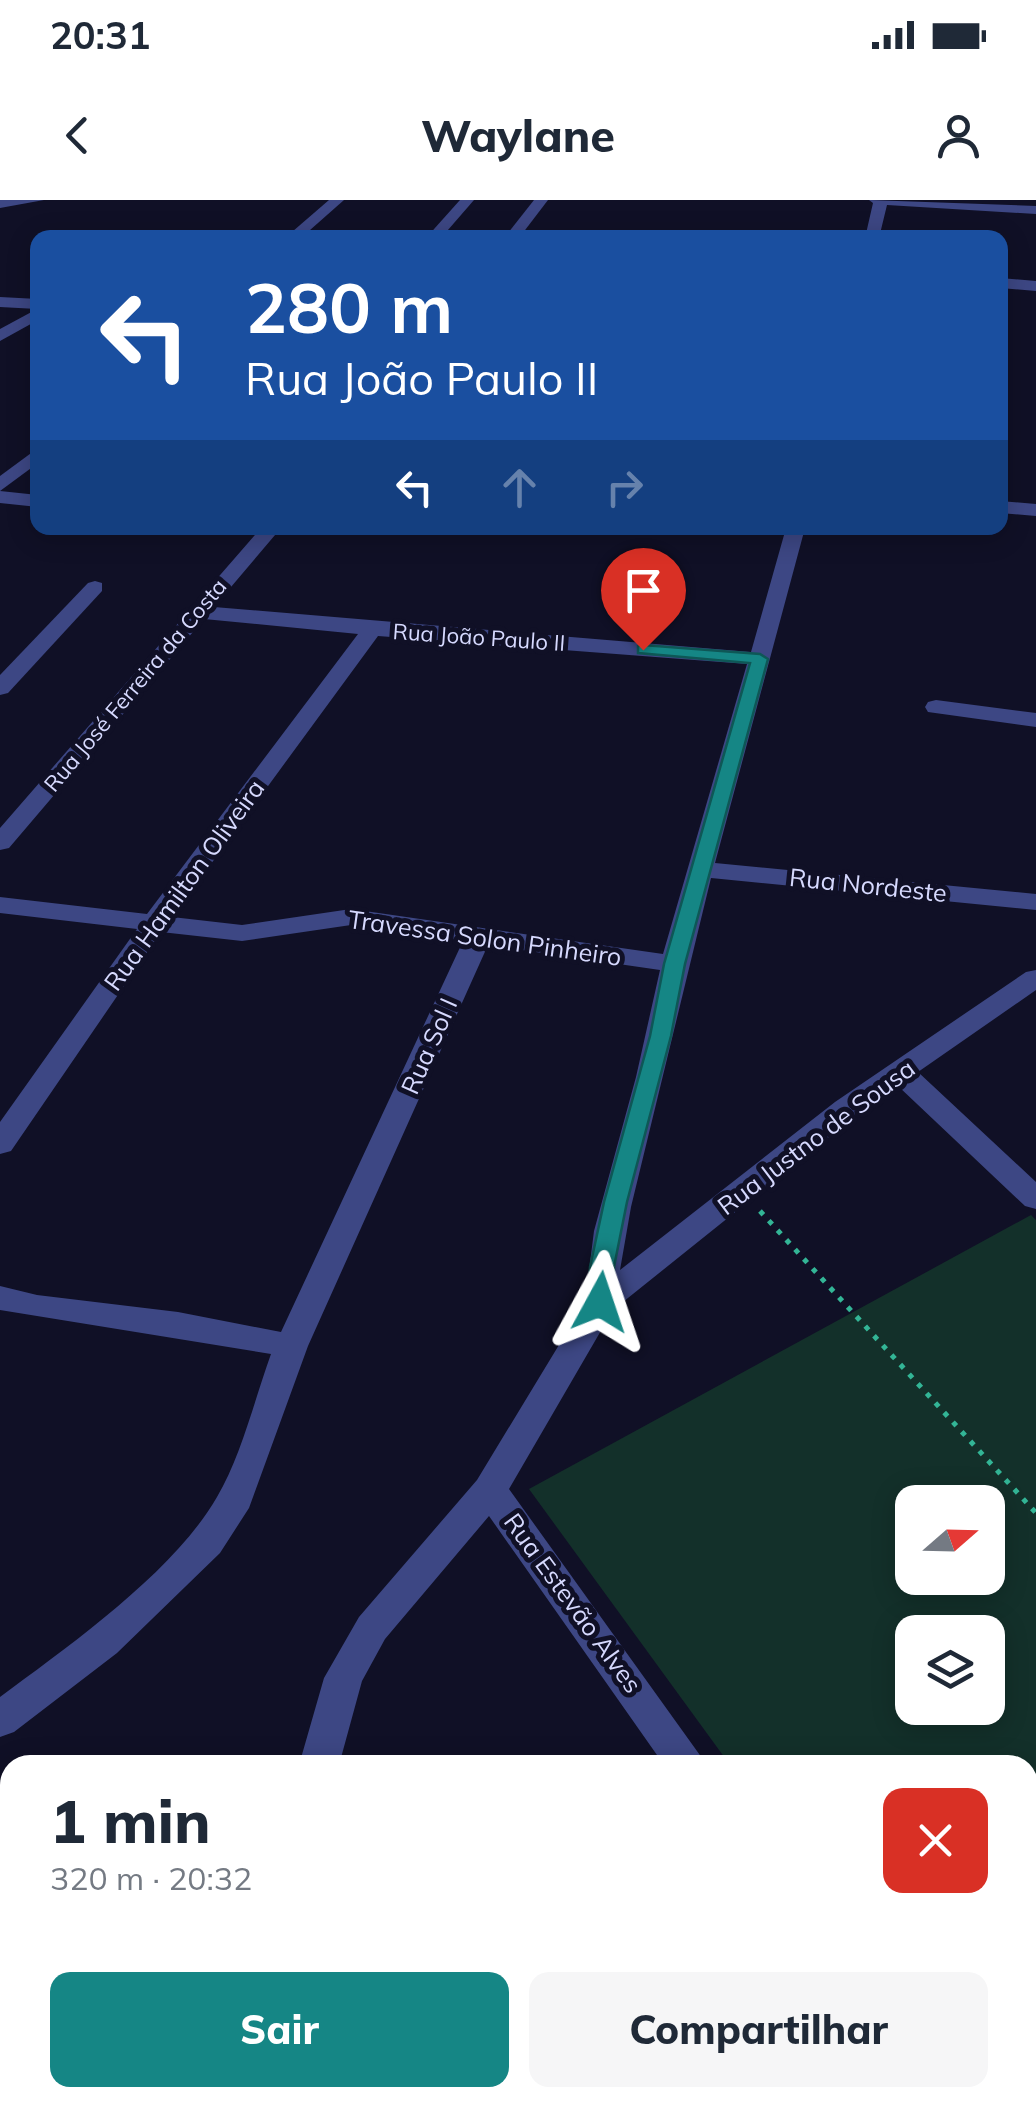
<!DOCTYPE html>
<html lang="pt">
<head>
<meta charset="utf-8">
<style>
  body { margin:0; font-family:Mulish,sans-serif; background:#f6f6f7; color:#1f2937; height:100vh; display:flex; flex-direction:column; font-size:38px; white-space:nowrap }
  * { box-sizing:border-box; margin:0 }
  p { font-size:32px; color:#747a83 }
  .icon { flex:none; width:55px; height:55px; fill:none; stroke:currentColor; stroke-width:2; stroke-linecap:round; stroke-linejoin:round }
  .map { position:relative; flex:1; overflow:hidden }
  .drawer { position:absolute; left:0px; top:1555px; width:1038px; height:352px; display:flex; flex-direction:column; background:#fff; border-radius:30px 30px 0 0; box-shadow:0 5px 25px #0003 }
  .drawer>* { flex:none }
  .top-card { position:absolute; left:30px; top:30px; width:978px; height:305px; border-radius:20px; box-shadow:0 5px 25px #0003; background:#1a4fa0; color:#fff; overflow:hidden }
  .needle { width:65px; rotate:70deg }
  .buttons { position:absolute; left:895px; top:1285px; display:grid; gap:20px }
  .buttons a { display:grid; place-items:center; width:110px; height:110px; border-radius:20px; background:#fff; box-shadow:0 5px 25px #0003; font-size:50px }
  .pin { position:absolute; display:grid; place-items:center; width:85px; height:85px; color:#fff; margin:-102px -42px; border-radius:50% 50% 50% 0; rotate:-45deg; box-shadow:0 0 10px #0007 }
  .pin .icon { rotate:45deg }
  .me { position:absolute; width:110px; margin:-55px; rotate:5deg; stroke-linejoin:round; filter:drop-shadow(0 0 8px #0008) }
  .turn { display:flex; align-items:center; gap:35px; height:210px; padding:0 50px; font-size:45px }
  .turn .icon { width:130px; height:130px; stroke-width:2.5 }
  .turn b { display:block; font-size:70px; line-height:85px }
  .lanes { display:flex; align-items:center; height:95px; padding:0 50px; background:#0003; justify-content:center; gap:50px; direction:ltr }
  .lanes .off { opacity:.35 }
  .round { display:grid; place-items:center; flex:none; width:105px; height:105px; border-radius:20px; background:#f6f6f7 }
  .headline { display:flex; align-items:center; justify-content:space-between; height:170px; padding:0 50px }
  h1 { font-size:60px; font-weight:800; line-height:75px }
  .button { display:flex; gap:20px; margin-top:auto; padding:20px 50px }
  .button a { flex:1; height:115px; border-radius:20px; background:#158685; color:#fff; font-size:40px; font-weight:800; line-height:115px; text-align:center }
  .button a+a { background:#f6f6f7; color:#1f2937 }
  .status { display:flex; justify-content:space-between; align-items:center; height:70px; padding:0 50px; background:#fff; direction:ltr }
  .status svg { height:28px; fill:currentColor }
  header { display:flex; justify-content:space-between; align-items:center; height:130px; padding:0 50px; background:#fff; font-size:45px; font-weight:800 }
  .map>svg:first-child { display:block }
</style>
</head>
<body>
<div class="status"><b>20:31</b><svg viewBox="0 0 49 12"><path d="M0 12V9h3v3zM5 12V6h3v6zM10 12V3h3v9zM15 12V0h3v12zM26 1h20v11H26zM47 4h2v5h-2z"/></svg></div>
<header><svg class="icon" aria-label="back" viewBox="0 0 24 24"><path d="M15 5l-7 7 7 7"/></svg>Waylane<svg class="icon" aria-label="person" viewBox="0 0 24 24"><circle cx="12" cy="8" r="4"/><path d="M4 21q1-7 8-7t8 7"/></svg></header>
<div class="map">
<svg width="1036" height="1907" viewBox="0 0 1036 1907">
  <rect width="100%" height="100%" fill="#101026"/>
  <!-- green -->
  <path fill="#13302a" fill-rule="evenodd" d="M1031,1015L1036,1020V1907H979L972,1898H1028V1565H730L529,1289ZM912,1302H988V1378H912ZM912,1432H988V1508H912Z"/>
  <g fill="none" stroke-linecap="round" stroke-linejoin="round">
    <!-- path -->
    <polyline stroke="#33b596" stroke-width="5" stroke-dasharray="5 8" stroke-linecap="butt" points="760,1011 1036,1313"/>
    <!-- minor -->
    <g fill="#3d4784" fill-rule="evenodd">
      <polygon points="0,0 44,0 0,8"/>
      <polygon points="329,0 344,0 301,38 285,38"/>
      <polygon points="460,0 474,0 441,38 426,38"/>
      <polygon points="534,0 548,0 519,38 504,38"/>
      <polygon points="869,0 1036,6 1036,14 887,5 879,38 865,38 873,3"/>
      <polygon points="1000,78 1036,81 1036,91 1000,88"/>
      <polygon points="0,97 38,99 38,120 0,141 0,129 37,109 0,107"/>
      <polygon points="38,248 38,263 0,291 0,276"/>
      <polygon points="0,291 38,295 38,307 0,303"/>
      <polygon points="1000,301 1036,304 1036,316 1000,313"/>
      <path d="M261,328H281L214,407L751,452L786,328H805L715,663L1036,694V710L711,678L631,1007L620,1070L835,902L1026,772L1036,770V790L918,872L1036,982V1009L1025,1006L898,886L855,916L613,1110L509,1289L707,1565H664L489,1316L385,1439L362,1481L339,1565H299L324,1478L359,1417L477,1280L585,1102L594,1031L636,877L660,770L488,745L308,1146L249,1308L220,1353L117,1453L14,1532L0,1537V1497C70,1445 174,1372 217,1297C241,1257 255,1198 271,1154L0,1110V1086L37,1095L178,1112L281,1132L463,741L351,725L242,741L161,732L11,951L0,954V922L137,729L0,713V697L147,714L358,434L204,419L9,648L0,650V628ZM378,436L747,464L663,754L351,709L242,725L172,717Z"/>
      <polygon points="95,381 102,383 102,391 8,493 0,495 0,475 88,383"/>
      <polygon points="936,500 1036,513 1036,527 928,512 925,507 928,502"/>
      <polygon points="346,1898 393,1898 397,1907 350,1907"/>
      <polygon points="894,1898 943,1898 947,1907 898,1907"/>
    </g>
  </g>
  <!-- route -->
  <polygon fill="#158685" stroke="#0e5756" stroke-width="2.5" points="643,445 760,454 768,459 685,764 671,836 627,1002 614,1067 613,1102 600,1111 588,1102 590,1067 604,1002 650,836 664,764 750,463 638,453 638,446"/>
  <g text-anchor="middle" stroke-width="10" stroke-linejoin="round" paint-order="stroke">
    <!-- far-street labels -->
    <g font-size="22" fill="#d6d9fe" stroke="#101026">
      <text transform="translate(479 437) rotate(4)" y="8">Rua João Paulo II</text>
      <text transform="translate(135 485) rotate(-50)" y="8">Rua José Ferreira da Costa</text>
    </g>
    <!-- street labels -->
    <g font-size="25" fill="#d6d9fe" stroke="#101026">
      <text transform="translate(184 685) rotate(-54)" y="9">Rua Hamilton Oliveira</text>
      <text transform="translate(868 685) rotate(6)" y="9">Rua Nordeste</text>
      <text transform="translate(485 738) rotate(8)" y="9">Travessa Solon Pinheiro</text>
      <text transform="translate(429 846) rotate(-66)" y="9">Rua Sol I</text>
      <text transform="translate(816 937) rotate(-37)" y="9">Rua Justno de Sousa</text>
      <text transform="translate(573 1403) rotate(54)" y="9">Rua Estevão Alves</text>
    </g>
  </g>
</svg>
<div class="buttons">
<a><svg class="needle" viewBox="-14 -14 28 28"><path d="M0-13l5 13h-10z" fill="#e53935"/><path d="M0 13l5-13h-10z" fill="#747a83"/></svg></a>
<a><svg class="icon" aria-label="layers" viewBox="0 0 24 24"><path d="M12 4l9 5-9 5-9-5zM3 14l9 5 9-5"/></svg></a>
</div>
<div class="pin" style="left:643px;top:450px;background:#d93025"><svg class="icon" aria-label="arrive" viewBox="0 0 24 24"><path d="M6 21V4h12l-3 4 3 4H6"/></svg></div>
<svg class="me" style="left:600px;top:1102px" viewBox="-20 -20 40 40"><path d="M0-17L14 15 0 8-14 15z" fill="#158685" stroke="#fff" stroke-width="4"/></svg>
<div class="top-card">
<div class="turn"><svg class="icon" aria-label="left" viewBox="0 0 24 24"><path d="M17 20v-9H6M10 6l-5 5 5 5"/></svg><div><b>280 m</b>Rua João Paulo II</div></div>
<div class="lanes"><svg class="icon" aria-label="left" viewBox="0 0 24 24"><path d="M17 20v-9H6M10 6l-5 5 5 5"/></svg><svg class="icon off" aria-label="ahead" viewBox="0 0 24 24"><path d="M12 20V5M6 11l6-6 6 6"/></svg><svg class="icon off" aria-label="right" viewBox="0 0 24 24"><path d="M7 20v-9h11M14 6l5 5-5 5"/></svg></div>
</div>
<section class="drawer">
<div class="headline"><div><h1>1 min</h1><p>320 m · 20:32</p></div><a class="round" style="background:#d93025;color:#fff"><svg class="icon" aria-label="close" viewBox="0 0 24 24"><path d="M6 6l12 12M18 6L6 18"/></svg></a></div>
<div class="button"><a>Sair</a><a>Compartilhar</a></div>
</section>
</div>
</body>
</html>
